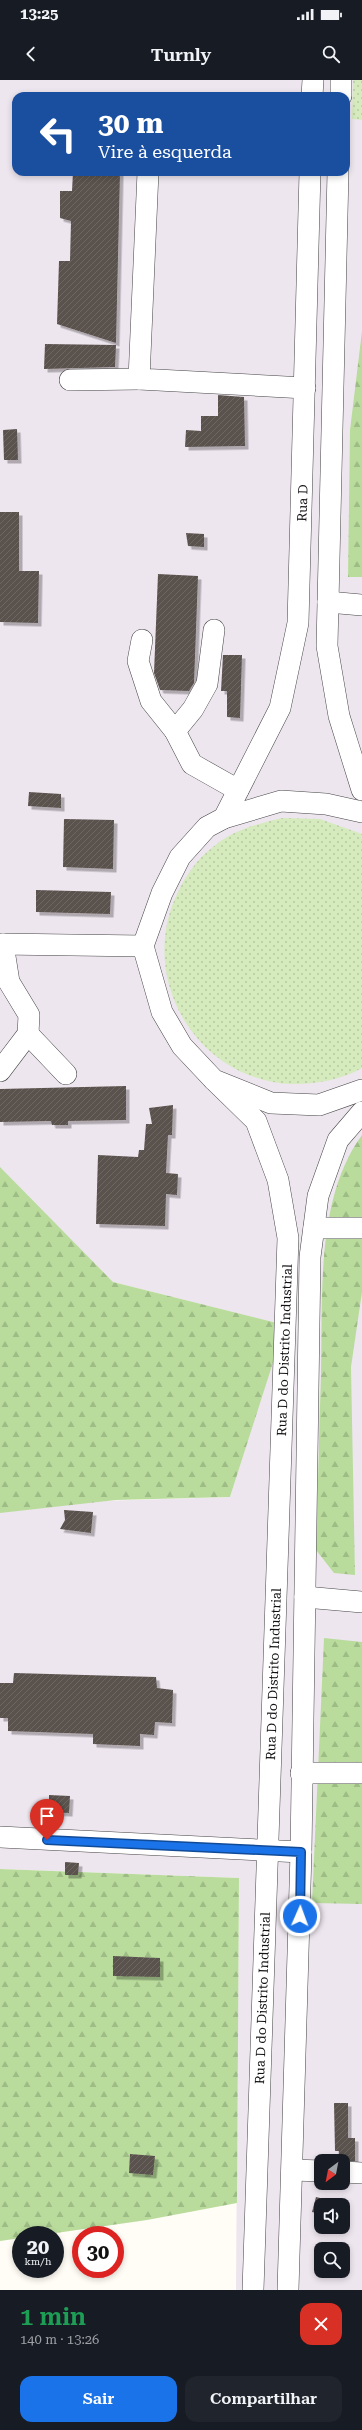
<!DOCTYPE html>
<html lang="pt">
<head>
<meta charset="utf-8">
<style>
  body { margin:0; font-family:"Roboto Serif",serif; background:#20242c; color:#f1f3f6; height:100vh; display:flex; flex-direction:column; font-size:15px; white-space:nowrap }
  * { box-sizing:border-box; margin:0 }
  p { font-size:13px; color:#9ea1a6 }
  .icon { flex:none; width:22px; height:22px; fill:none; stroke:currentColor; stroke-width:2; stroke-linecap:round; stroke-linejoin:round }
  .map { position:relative; height:2210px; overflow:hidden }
  .panel { display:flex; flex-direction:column; background:#171b24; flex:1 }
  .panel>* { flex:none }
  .hud { position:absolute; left:12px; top:12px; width:338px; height:84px; border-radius:12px; box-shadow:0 2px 6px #0003; background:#1a4fa0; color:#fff; overflow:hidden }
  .needle { width:26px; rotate:212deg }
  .fabs { position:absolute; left:314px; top:2074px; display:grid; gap:8px }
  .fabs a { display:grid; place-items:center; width:36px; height:36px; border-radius:8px; background:#171b24; box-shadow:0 2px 6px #0003; font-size:20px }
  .speed { position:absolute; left:12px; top:2146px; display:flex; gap:8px; font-size:20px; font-weight:700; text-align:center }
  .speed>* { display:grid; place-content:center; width:52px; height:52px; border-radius:50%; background:#171b24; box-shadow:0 2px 6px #0003; line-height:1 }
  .speed small { font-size:10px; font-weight:400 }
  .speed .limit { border:6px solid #d22; background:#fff; color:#111 }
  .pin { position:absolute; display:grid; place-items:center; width:34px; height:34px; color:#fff; margin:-41px -17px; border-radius:50% 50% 50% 0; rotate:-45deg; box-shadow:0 0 4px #0007 }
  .pin .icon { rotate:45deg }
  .me { position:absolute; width:44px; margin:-22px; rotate:2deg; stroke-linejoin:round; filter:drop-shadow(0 0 3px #0008) }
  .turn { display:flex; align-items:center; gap:14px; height:84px; padding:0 20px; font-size:18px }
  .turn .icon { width:52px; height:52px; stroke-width:2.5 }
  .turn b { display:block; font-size:28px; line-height:34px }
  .round { display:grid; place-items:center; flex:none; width:42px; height:42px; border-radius:12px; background:#20242c }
  .overview { display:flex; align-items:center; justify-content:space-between; height:68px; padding:0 20px }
  h1 { font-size:24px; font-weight:600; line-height:30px; color:#1e9e55 }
  .cta { display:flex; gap:8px; margin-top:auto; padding:8px 20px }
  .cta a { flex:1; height:46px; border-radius:12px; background:#1a73e8; color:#fff; font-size:16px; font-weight:600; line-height:46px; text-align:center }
  .cta a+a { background:#20242c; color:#f1f3f6 }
  .status { display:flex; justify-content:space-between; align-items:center; height:28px; padding:0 20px; background:#171b24; direction:ltr }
  .status svg { height:11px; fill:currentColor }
  header { display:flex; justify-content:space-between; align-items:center; height:52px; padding:0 20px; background:#171b24; font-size:18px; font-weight:600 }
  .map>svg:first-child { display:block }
</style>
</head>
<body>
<div class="status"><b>13:25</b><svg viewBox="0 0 49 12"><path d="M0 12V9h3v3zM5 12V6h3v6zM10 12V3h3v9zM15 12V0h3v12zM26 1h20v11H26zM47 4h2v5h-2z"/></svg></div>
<header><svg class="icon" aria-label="back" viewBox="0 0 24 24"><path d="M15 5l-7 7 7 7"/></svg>Turnly<svg class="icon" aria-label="search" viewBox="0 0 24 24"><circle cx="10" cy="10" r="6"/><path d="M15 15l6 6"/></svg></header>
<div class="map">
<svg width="362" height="2210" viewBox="0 0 362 2210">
  <defs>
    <pattern id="grass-dots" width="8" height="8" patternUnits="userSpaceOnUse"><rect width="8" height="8" fill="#d5ebbd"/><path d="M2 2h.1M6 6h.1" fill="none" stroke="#b6c8a1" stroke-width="1.8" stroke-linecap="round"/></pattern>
    <pattern id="forest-firs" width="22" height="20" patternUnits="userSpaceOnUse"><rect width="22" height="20" fill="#b9dc9c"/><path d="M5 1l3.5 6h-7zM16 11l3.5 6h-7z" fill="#9ebc85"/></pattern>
    <pattern id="building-hatch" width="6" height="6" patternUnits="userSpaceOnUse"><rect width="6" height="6" fill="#5a524d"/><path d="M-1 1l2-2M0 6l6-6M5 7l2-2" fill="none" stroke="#6d6662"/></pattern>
    <filter id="shadow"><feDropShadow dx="3.5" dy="3.5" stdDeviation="0" flood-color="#0004"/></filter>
  </defs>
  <rect width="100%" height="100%" fill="#fffdf5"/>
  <!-- industrial -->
  <path fill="#eee6ef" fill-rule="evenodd" d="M0,0H362V2210H236L239,1798L0,1789V1424L230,1417L284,1245L113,1202L0,1089ZM16,16H346V92H16ZM321,2081H343V2103H321ZM321,2125H343V2147H321ZM321,2169H343V2191H321Z"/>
  <!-- grass -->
  <g fill="url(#grass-dots)">
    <polygon points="353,0 362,0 362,40 352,39"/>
    <path d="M282,738L320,739L362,754V988C341,1000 317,1004 293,1004C196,1001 136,897 178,812C186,795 198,778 213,767C233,750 257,744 282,738Z"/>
  </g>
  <!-- forest -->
  <g fill="url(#forest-firs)">
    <polygon points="362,251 362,497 348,497 350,350"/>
    <path d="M362,1055V1212L351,1287L355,1495L334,1493L316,1470C318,1411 319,1353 321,1295C323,1218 315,1119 362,1055Z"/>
    <polygon points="0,1087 113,1202 285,1245 230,1417 116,1420 0,1433"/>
    <polygon points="324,1558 362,1562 362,1824 312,1823"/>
    <polygon points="0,1789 239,1798 237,2123 147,2140 42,2155 21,2155 21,2158 0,2161"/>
  </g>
  <!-- building -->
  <g fill="url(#building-hatch)" filter="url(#shadow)">
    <polygon points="73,92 120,92 116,263 57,244 59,181 70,181 71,141 60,138 60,111 72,111"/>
    <polygon points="45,264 116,265 115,287 44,289"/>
    <polygon points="218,315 244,317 245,366 185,367 186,350 201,351 201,336 218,336"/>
    <polygon points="17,349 18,380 4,380 3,350"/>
    <polygon points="0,432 19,432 19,491 39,491 38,543 0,542"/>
    <polygon points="186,453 204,454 204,467 188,466"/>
    <polygon points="158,494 198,496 194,603 189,611 160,610 154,593"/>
    <polygon points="223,575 242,575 240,638 227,637 227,611 221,611"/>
    <polygon points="29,712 61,714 61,728 28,726"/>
    <polygon points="64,739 114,740 113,789 63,787"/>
    <polygon points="36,810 111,812 110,834 36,832"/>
    <polygon points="126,1006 126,1040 68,1041 68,1045 52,1045 51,1041 0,1042 0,1009"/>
    <polygon points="173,1025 172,1055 168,1055 166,1093 178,1094 177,1115 166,1114 165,1146 96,1144 98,1075 138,1077 139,1070 144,1070 146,1044 152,1044 149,1028"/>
    <polygon points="64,1430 93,1432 91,1453 60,1449 65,1440"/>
    <polygon points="14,1593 156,1597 157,1608 173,1610 172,1643 155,1642 154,1655 140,1654 140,1666 93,1664 93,1654 8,1651 8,1638 0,1638 0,1603 13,1603"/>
    <polygon points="49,1715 70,1716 69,1733 49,1732"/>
    <polygon points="65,1782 79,1783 78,1795 65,1795"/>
    <polygon points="113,1876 160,1878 160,1897 113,1896"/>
    <polygon points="334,2023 348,2023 348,2058 355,2058 355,2081 339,2081 339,2071 335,2071"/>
    <polygon points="130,2074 155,2076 153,2095 129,2093"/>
    <polygon points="316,2117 345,2124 344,2139 343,2125 321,2125 321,2134 312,2132"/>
  </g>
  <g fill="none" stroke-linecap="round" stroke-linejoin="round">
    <defs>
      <g id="minor">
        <polyline points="312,16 313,0"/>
        <polyline points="341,16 341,0"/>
        <polyline points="148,92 139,299 305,308"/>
        <polyline points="338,92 327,566 339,636 362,710"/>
        <polyline points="70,300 139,299"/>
        <polyline points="328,522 362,525"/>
        <polyline points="214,550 207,604 193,629 175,651 192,684 238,710"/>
        <polyline points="142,560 138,581 151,621 175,651"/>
        <polyline points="362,732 326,724 281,721 224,738 207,747 180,777 162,813 143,866 162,932 182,966 214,1000 271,1023 319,1025 362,1010"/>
        <polyline points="224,738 280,628 298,543 310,92"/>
        <polyline points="0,864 143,866"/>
        <polyline points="28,954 66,994"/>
        <polyline points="0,991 28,954 29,935 9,902 3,864"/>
        <polyline points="214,1000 256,1041 278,1100 288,1158 253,2210"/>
        <polyline points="314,1148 362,1148"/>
        <polyline points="305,1517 362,1522"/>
        <polyline points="301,1693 362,1693"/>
        <polyline points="0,1757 301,1772"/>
        <polyline points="293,2090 321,2091"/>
        <polyline points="343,2092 362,2093"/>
        <polyline points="288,2210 301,1772 310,1177 318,1116 338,1060 362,1032"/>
      </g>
    </defs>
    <!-- minor casing -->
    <use href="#minor" stroke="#444" stroke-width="22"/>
    <!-- minor -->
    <use href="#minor" stroke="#fff" stroke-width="21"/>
  </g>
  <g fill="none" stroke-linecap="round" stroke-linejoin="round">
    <defs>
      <polyline id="route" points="47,1760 301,1772 300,1836"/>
    </defs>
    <!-- route casing -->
    <use href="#route" stroke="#114b97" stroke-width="10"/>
    <!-- route -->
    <use href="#route" stroke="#1a73e8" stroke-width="7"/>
  </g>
  <g text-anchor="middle" stroke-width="4" stroke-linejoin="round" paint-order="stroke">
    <!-- street labels -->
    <g font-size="13" fill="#111" stroke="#fff">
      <text transform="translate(302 423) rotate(-88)" y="5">Rua D</text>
      <text transform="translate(284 1270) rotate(-88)" y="5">Rua D do Distrito Industrial</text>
      <text transform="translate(273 1594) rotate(-88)" y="5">Rua D do Distrito Industrial</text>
      <text transform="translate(262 1918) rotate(-88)" y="5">Rua D do Distrito Industrial</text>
    </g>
  </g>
</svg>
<div class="fabs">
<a><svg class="needle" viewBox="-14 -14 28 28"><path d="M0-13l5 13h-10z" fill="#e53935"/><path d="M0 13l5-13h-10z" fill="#9ea1a6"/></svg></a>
<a><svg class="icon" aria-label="sound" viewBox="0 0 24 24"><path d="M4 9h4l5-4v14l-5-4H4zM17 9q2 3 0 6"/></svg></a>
<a><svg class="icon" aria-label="search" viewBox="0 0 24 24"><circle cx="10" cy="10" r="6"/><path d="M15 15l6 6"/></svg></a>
</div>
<div class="speed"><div>20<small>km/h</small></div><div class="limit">30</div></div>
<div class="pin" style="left:47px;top:1760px;background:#d93025"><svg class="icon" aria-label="arrive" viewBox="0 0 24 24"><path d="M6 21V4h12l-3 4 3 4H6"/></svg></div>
<svg class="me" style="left:300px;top:1836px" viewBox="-20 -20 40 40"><circle r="17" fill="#1a73e8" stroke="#fff" stroke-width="3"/><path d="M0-11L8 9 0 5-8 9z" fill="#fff"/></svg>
<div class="hud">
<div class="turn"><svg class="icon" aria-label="left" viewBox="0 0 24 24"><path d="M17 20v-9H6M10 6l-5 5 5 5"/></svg><div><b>30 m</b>Vire à esquerda</div></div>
</div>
</div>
<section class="panel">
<div class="overview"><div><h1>1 min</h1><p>140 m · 13:26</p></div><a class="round" style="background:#d93025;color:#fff"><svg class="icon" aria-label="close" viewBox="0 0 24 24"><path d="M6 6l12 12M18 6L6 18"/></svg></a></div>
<div class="cta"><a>Sair</a><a>Compartilhar</a></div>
</section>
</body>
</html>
